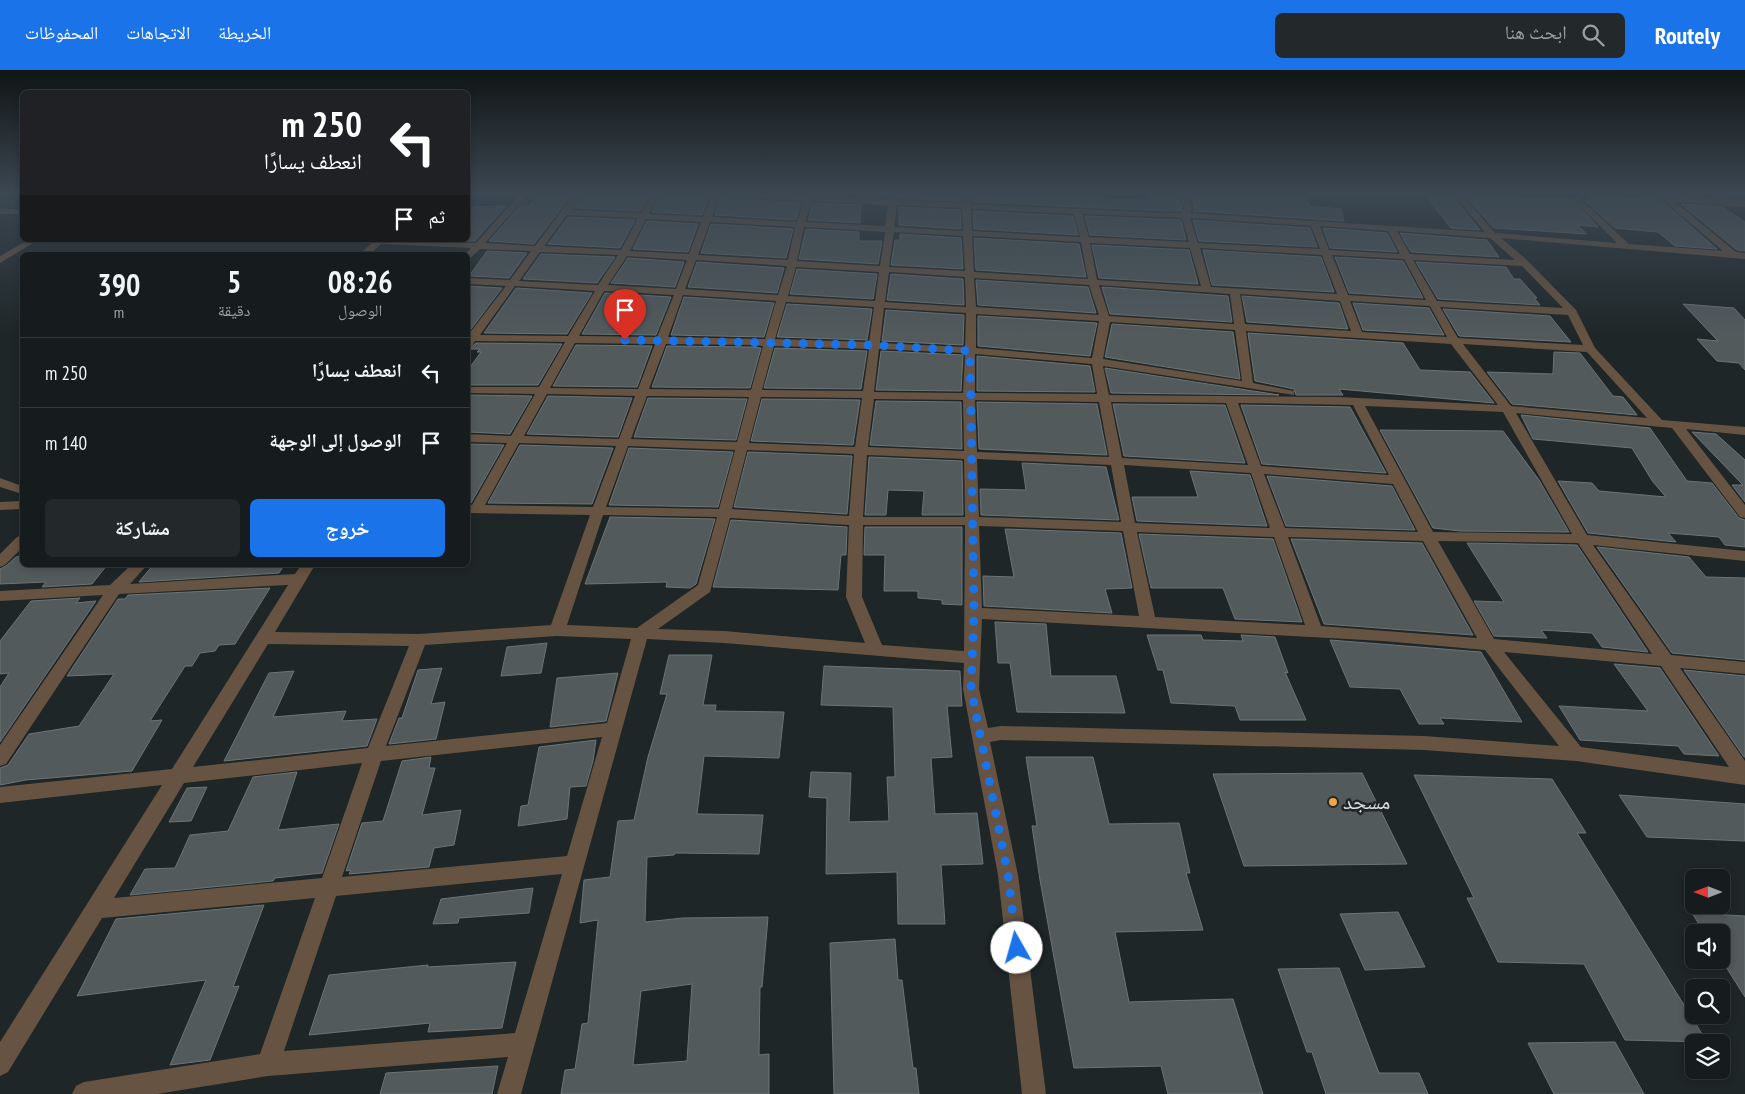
<!DOCTYPE html>
<html lang="ar">
<head>
<meta charset="utf-8">
<style>
  body { margin:0; font-family:"PT Sans Narrow","Noto Naskh Arabic",sans-serif; background:#23292a; color:#f1f3f6; direction:rtl; height:100vh; display:flex; flex-direction:column; font-size:19px; white-space:nowrap }
  * { box-sizing:border-box; margin:0 }
  p { font-size:16px; color:#9ea1a4 }
  .icon { flex:none; width:28px; height:28px; fill:none; stroke:currentColor; stroke-width:2; stroke-linecap:round; stroke-linejoin:round }
  .map { position:relative; flex:1; overflow:hidden; direction:ltr }
  .panel { position:absolute; left:20px; top:182px; width:450px; height:315px; display:flex; flex-direction:column; background:#161c1d; border-radius:8px; box-shadow:0 2px 8px #0003,0 0 0 1px #353a3b; direction:rtl }
  .panel>* { flex:none }
  .hud { position:absolute; left:20px; top:20px; width:450px; height:152px; border-radius:8px; box-shadow:0 2px 8px #0003,0 0 0 1px #353a3b; direction:rtl; background:#202124; color:#fff; overflow:hidden }
  .needle { width:32px; rotate:270deg }
  .fabs { position:absolute; left:1685px; top:799px; display:grid; gap:10px }
  .fabs a { display:grid; place-items:center; width:45px; height:45px; border-radius:8px; background:#161c1d; box-shadow:0 2px 8px #0003,0 0 0 1px #353a3b; font-size:25px }
  .pin { position:absolute; display:grid; place-items:center; width:42px; height:42px; color:#fff; margin:-51px -21px; border-radius:50% 50% 50% 0; rotate:-45deg; box-shadow:0 0 5px #0007 }
  .pin .icon { rotate:45deg }
  .me { position:absolute; width:55px; margin:-28px; rotate:353deg; stroke-linejoin:round; filter:drop-shadow(0 0 4px #0008) }
  .turn { display:flex; align-items:center; gap:18px; height:105px; padding:0 25px; font-size:22px }
  .turn .icon { width:65px; height:65px; stroke-width:2.5 }
  .turn b { display:block; font-size:35px; line-height:42px }
  .then { display:flex; align-items:center; height:48px; padding:0 25px; background:#0003; gap:10px; font-size:19px }
  .eta { display:flex; justify-content:space-evenly; align-items:center; height:85px; text-align:center }
  .eta b { font-size:30px; font-weight:700; line-height:35px }
  .action { display:flex; gap:10px; margin-top:auto; padding:10px 25px }
  .action a { flex:1; height:58px; border-radius:8px; background:#1a73e8; color:#fff; font-size:20px; font-weight:700; line-height:58px; text-align:center }
  .action a+a { background:#23292a; color:#f1f3f6 }
  ul { padding:0; list-style:none }
  li { display:flex; align-items:center; gap:15px; height:70px; padding:0 25px; border-top:1px solid #353a3b }
  li div { flex:1 }
  li b { display:block; font-size:19px }
  li em { font-style:normal }
  header { display:flex; align-items:center; gap:30px; box-sizing:border-box; height:70px; padding:0 25px; background:#1a73e8; color:#fff }
  header strong { font-size:24px }
  nav { display:flex; gap:28px; margin-inline-start:auto; font-size:18px }
  .search { width:350px; height:45px; background:#23292a; display:flex; align-items:center; gap:12px; box-sizing:border-box; padding:0 18px; border-radius:8px; color:#9ea1a4; font-size:19px }
  .map>svg:first-child { display:block }
</style>
</head>
<body>
<header>
<strong>Routely</strong>
<div class="search"><svg class="icon" aria-label="search" viewBox="0 0 24 24"><circle cx="10" cy="10" r="6"/><path d="M15 15l6 6"/></svg>ابحث هنا</div>
<nav><a>الخريطة</a><a>الاتجاهات</a><a>المحفوظات</a></nav>
</header>
<div class="map">
<svg width="1745" height="1024" viewBox="0 0 1745 1024">
  <rect width="100%" height="100%" fill="#1e2627"/>
  <!-- building -->
  <g fill="#525a5c" stroke="#6c7477" fill-rule="evenodd">
    <polygon points="539,124 572,124 534,174 489,171 520,136 529,136"/>
    <polygon points="584,124 623,124 648,126 640,141 574,138"/>
    <polygon points="900,124 960,124 960,131 899,128"/>
    <polygon points="972,124 1097,124 1102,125 1103,129 1150,130 1147,124 1178,124 1182,137 1181,141 1166,141 973,132"/>
    <polygon points="1190,124 1303,125 1310,136 1341,139 1344,151 1193,141 1194,136"/>
    <polygon points="1424,124 1451,124 1480,160 1451,158"/>
    <polygon points="1463,124 1503,124 1505,127 1572,129 1598,157 1577,155 1587,164 1494,158"/>
    <polygon points="1640,124 1655,125 1717,179 1675,176 1658,162 1615,158 1584,130 1593,130 1588,126 1645,129"/>
    <polygon points="688,125 709,125 702,145 652,142 660,126"/>
    <polygon points="720,128 801,133 796,150 715,145"/>
    <polygon points="813,133 861,135 860,153 808,150"/>
    <polygon points="1681,134 1722,137 1745,152 1745,181 1737,180"/>
    <polygon points="506,136 475,171 455,171 468,170 468,137"/>
    <polygon points="899,137 960,140 961,159 899,155"/>
    <polygon points="973,141 1073,146 1078,165 974,159"/>
    <polygon points="1085,146 1181,150 1186,170 1090,165"/>
    <polygon points="568,147 635,150 620,178 548,174"/>
    <polygon points="1193,150 1310,158 1317,177 1199,171"/>
    <polygon points="647,151 698,154 688,182 633,179"/>
    <polygon points="711,154 793,159 786,188 701,183"/>
    <polygon points="1323,158 1387,163 1397,182 1330,178"/>
    <polygon points="806,159 859,162 859,171 882,171 878,194 799,189"/>
    <polygon points="1400,163 1487,170 1499,187 1411,182"/>
    <polygon points="900,164 961,168 963,199 891,195 895,170 900,170"/>
    <polygon points="974,168 1079,174 1086,207 976,200"/>
    <polygon points="1092,175 1189,180 1198,214 1099,208"/>
    <polygon points="1203,180 1321,187 1334,222 1212,215"/>
    <polygon points="487,181 527,183 509,208 469,206"/>
    <polygon points="541,184 615,187 597,213 523,209"/>
    <polygon points="1335,187 1403,191 1423,228 1349,223"/>
    <polygon points="628,188 684,192 675,217 611,213"/>
    <polygon points="697,192 784,198 777,223 688,217"/>
    <polygon points="1416,192 1506,197 1514,209 1520,209 1537,228 1534,228 1540,235 1438,229"/>
    <polygon points="797,199 877,204 873,229 790,224"/>
    <polygon points="891,204 963,209 964,235 887,230"/>
    <polygon points="976,210 1088,217 1096,243 978,235"/>
    <polygon points="468,216 502,218 468,263"/>
    <polygon points="1102,217 1228,226 1232,252 1110,244"/>
    <polygon points="516,218 592,223 567,264 484,263"/>
    <polygon points="605,223 671,227 656,265 582,264"/>
    <polygon points="1242,226 1339,233 1348,259 1247,252"/>
    <polygon points="684,227 774,233 764,267 671,265"/>
    <polygon points="1353,233 1429,238 1444,265 1363,260"/>
    <polygon points="787,234 872,239 867,270 777,267"/>
    <polygon points="1683,234 1734,238 1745,250 1745,300 1739,293 1717,291 1697,269 1718,271"/>
    <polygon points="1443,239 1550,246 1571,272 1459,266"/>
    <polygon points="886,240 964,245 963,275 882,271"/>
    <polygon points="978,246 1097,253 1090,286 978,276"/>
    <polygon points="1112,254 1233,262 1240,309 1105,287"/>
    <polygon points="1248,263 1403,273 1420,300 1470,302 1494,333 1339,319 1343,325 1296,325 1294,319 1255,311"/>
    <polygon points="476,273 562,274 538,315 468,315 468,300 481,282 477,282 480,279 469,279"/>
    <polygon points="576,275 652,276 637,317 553,316"/>
    <polygon points="667,276 752,277 761,278 750,318 652,317"/>
    <polygon points="775,278 867,281 861,319 764,318"/>
    <polygon points="881,281 963,285 961,321 876,320"/>
    <polygon points="1554,282 1580,283 1613,326 1623,327 1637,345 1512,334 1487,302 1553,304"/>
    <polygon points="977,286 1090,296 1095,322 977,321"/>
    <polygon points="1105,298 1279,325 1111,323"/>
    <polygon points="468,325 532,326 510,364 468,362"/>
    <polygon points="548,326 632,328 618,367 527,364"/>
    <polygon points="648,328 747,329 736,370 634,367"/>
    <polygon points="762,329 860,330 853,375 751,371"/>
    <polygon points="876,331 961,332 962,379 870,375"/>
    <polygon points="977,332 1097,334 1107,385 979,379"/>
    <polygon points="1113,334 1225,335 1245,393 1124,386"/>
    <polygon points="1241,335 1350,337 1386,403 1262,394"/>
    <polygon points="1521,345 1650,358 1687,411 1712,413 1739,448 1745,450 1745,477 1725,475 1719,467 1668,463 1676,472 1588,463 1558,411 1592,413 1599,421 1666,427 1653,412 1632,378 1533,369"/>
    <polygon points="1380,360 1503,361 1539,410 1569,462 1460,461 1433,458"/>
    <polygon points="1692,362 1716,364 1745,390 1745,432 1732,415 1743,415"/>
    <polygon points="468,374 504,375 471,433 468,433"/>
    <polygon points="520,375 613,378 592,434 488,433"/>
    <polygon points="629,378 733,382 718,437 609,435"/>
    <polygon points="748,382 852,386 847,444 734,437"/>
    <polygon points="869,387 962,391 963,445 922,445 924,421 888,420 886,445 865,445"/>
    <polygon points="1022,393 1106,397 1119,450 981,445 980,419 1026,420"/>
    <polygon points="1190,401 1250,405 1267,456 1137,451 1132,427 1198,427"/>
    <polygon points="1267,406 1392,416 1415,460 1286,456"/>
    <polygon points="610,447 715,449 696,514 690,518 666,517 667,512 585,514"/>
    <polygon points="731,450 847,457 846,485 841,485 838,520 713,517"/>
    <polygon points="865,457 962,457 962,535 942,534 942,530 918,528 918,521 884,521 885,485 864,485"/>
    <polygon points="1005,459 1121,463 1132,518 1105,519 1112,543 984,536 983,506 1014,507"/>
    <polygon points="1139,464 1273,469 1302,552 1235,549 1223,518 1151,518"/>
    <polygon points="1291,469 1422,473 1473,565 1324,554"/>
    <polygon points="1467,473 1577,475 1648,582 1602,577 1592,563 1541,560 1547,568 1494,566 1474,531 1504,532"/>
    <polygon points="1597,477 1689,487 1706,507 1745,508 1745,590 1672,583"/>
    <polygon points="22,486 22,495 107,495 92,514 42,517 46,512 0,514 0,499 6,496 16,487"/>
    <polygon points="153,495 284,495 279,503 139,512"/>
    <polygon points="270,518 235,574 219,575 215,581 200,583 192,596 185,596 150,651 162,650 132,701 26,710 0,715 0,698 8,695 29,664 79,656 114,604 67,606 118,529 125,529 128,525"/>
    <polygon points="80,528 76,533 96,531 0,672 0,617 9,603 0,604 0,571 31,531"/>
    <polygon points="995,552 1046,554 1051,606 1116,606 1125,643 1017,642 1010,593 998,593"/>
    <polygon points="1147,565 1201,565 1203,570 1243,571 1241,565 1275,567 1288,603 1285,602 1306,650 1240,650 1235,636 1171,633 1163,600 1158,600"/>
    <polygon points="1330,570 1481,582 1522,652 1440,648 1444,654 1419,654 1400,619 1350,617"/>
    <polygon points="547,573 541,603 501,606 507,577"/>
    <path d="M669,585H712L703,635H716L715,641L784,642L779,688L704,686L697,744L763,745L759,784L675,783L674,785L647,787L645,852L683,848L768,847L762,917H760L759,985L769,984V1024H561L565,1000L575,999L582,954L588,953L598,850L580,853L584,810L610,807L618,751L634,750L648,687L667,624H660ZM692,914L687,991L633,995L641,921Z"/>
    <polygon points="1614,594 1660,598 1719,686 1684,684 1678,676 1580,670 1559,636 1648,641"/>
    <polygon points="824,596 960,601 962,636 947,636 952,687 931,688 935,744 977,743 983,794 941,795 945,854 898,854 897,802 826,804 827,728 809,727 811,702 851,703 849,752 889,751 887,707 895,707 893,637 821,635"/>
    <polygon points="442,598 431,634 445,632 436,669 389,674 399,648 402,648 418,600"/>
    <polygon points="1684,600 1745,606 1745,687 1744,687"/>
    <polygon points="294,601 273,647 346,641 342,651 377,649 367,676 224,691 269,603"/>
    <polygon points="618,603 606,651 550,657 557,608"/>
    <polygon points="596,670 593,691 586,716 570,717 567,749 518,756 521,736 528,735 539,677"/>
    <polygon points="431,687 429,698 435,698 422,745 461,740 454,775 434,778 429,797 349,804 351,800 346,801 362,753 383,751 402,691"/>
    <polygon points="1026,687 1093,687 1109,754 1179,753 1190,803 1186,803 1203,860 1115,862 1129,932 1233,929 1263,1024 1168,1024 1161,996 1074,998 1040,810 1032,756 1037,756"/>
    <polygon points="297,702 278,760 339,754 322,803 275,808 273,811 130,825 145,799 175,798 190,765 228,761 253,707"/>
    <polygon points="1362,703 1407,794 1244,796 1213,704"/>
    <polygon points="1414,705 1552,709 1586,763 1577,763 1707,972 1625,970 1584,894 1498,892 1467,828 1474,828"/>
    <polygon points="207,717 191,751 169,752 187,718"/>
    <polygon points="1619,725 1745,734 1745,771 1647,767"/>
    <polygon points="533,818 529,843 459,848 458,853 433,854 441,829"/>
    <polygon points="264,835 233,917 239,916 210,990 170,995 206,910 77,926 116,849"/>
    <polygon points="1398,842 1425,897 1365,900 1340,844"/>
    <polygon points="1692,843 1745,846 1745,927 1721,889 1721,862 1704,862"/>
    <polygon points="895,869 898,910 902,910 913,998 916,998 919,1024 834,1024 830,873"/>
    <polygon points="516,892 502,958 428,962 430,953 309,965 329,905 428,895 427,897"/>
    <polygon points="1339,898 1379,1003 1419,1003 1428,1024 1326,1024 1312,982 1307,982 1278,899"/>
    <polygon points="1615,972 1644,1024 1554,1024 1528,973"/>
    <polygon points="498,996 492,1024 380,1024 386,1003"/>
  </g>
  <g fill="none" stroke-linecap="round" stroke-linejoin="round">
    <!-- minor -->
    <g fill="#665341" fill-rule="evenodd">
      <path d="M520,124H528L485,173L535,176L574,124H582L571,140L641,143L651,124H659L649,144L703,147L712,124L805,126L814,124L813,126L889,130L890,124H898L897,130L962,133V124H970L971,134L1166,143H1182L1184,137L1180,124H1188L1192,137L1190,143L1485,162L1453,124H1461L1495,163L1617,173L1575,131L1574,129L1578,127L1629,174L1723,181L1656,124L1745,131V137L1675,132L1736,182L1745,183V189L1501,168L1528,191L1576,240L1595,278L1662,350L1745,357V365L1686,359L1745,435V448L1740,447L1672,358L1516,343L1587,465L1745,481V491L1593,475L1671,585L1745,592V604L1680,598L1745,691V715L1576,691L1424,680L1001,670L990,672L1018,805L1046,1024H1022L998,805L963,619L964,593L724,573L647,569L521,1024H497L508,987L268,1006L157,1024H72L76,1016L84,1012L260,984L315,828L102,848L8,1002L0,1006V972L162,715L0,733V717L172,699L288,515L119,524L6,694L0,696V675L103,525L0,531V521L110,515L131,495H147L130,514L295,504L301,495H315L275,562L419,564L551,555L590,445L468,443V435H472L507,373L468,372V364L511,366L535,324L468,323V317H539L565,272L475,271L472,276L468,277V265L506,216L468,214V208L510,210L531,181L480,179L468,190V185H465L471,178L381,174L369,185H359L375,170L476,173ZM719,126H720L804,131L797,152L712,147ZM812,131L888,135L885,156L805,152ZM897,135L962,138L963,161L894,157ZM971,139L1074,144L1080,167L972,161ZM1082,144L1182,148L1189,172L1089,167ZM567,145L638,148L621,180L544,176ZM1190,148L1311,156L1320,179L1198,173ZM646,149L701,152L689,184L630,181ZM710,152L795,157L788,190L698,185ZM1320,156L1388,161L1400,184L1329,180ZM804,157L885,162L880,196L797,191ZM1397,161L1490,168L1515,190L1410,184ZM894,162L963,166L965,201L889,197ZM972,166L1081,172L1088,209L974,202ZM1090,173L1190,178L1201,216L1097,210ZM1200,178L1322,185L1337,224L1211,217ZM540,182L618,185L598,215L519,211ZM1332,185L1404,189L1426,230L1348,225ZM627,186L687,190L676,219L608,215ZM696,190L787,196L778,225L685,219ZM1413,190L1522,196L1563,238L1437,231ZM796,197L879,202L875,231L788,226ZM889,202L965,207L966,237L885,232ZM974,208L1089,215L1099,245L976,237ZM1099,215L1230,224L1234,254L1109,246ZM515,216L595,221L568,266L480,265ZM604,221L674,225L657,267L579,266ZM1240,224L1340,231L1351,261L1245,254ZM683,225L776,231L765,269L668,267ZM1350,231L1430,236L1447,267L1362,262ZM786,232L874,237L869,272L775,269ZM1440,237L1568,245L1583,275L1458,268ZM884,238L966,243L965,277L880,273ZM976,244L1099,251L1092,288L976,278ZM1110,252L1235,260L1242,311L1103,289ZM1246,261L1451,274L1498,335L1338,327L1109,325L1103,296L1294,325V321L1253,313ZM575,273L655,274L638,319L550,318ZM666,274L752,275L763,276L751,320L649,319ZM1463,274L1587,282L1647,348L1511,336ZM774,276L869,279L863,321L762,320ZM879,279L965,283L963,323L874,322ZM975,284L1092,294L1097,324L975,323ZM547,324L635,326L619,369L524,366ZM647,326L749,327L737,372L631,369ZM761,327L862,328L855,377L749,373ZM874,329L963,330L964,381L868,377ZM975,330L1099,332L1109,387L977,382ZM1111,332L1226,333L1248,395L1122,388ZM1238,333L1353,335L1389,405L1261,396ZM1365,336L1503,342L1572,464L1433,462ZM519,373L616,376L593,437L485,435ZM628,376L735,380L719,439L606,437ZM747,380L854,384L849,446L732,439ZM867,385L964,389L965,447H863ZM977,389L1111,395L1121,452L979,447ZM1124,395L1251,403L1270,458L1135,453ZM1264,404L1393,414L1418,462L1285,458ZM603,445L717,447L698,515L637,558L567,555ZM730,448L849,455L846,527L865,573L724,561L658,559L710,522ZM863,455H965L964,581L882,575L862,527ZM979,456L1123,461L1139,546L982,538ZM1137,462L1274,467L1305,555L1155,547ZM1288,467L1423,471L1477,568L1321,556ZM1438,471L1578,473L1652,584L1494,569ZM982,549L1383,571L1485,580L1559,676L1424,666L1001,656L988,658L979,619ZM557,566L631,569L607,653L386,676L425,575ZM268,574L409,576L368,678L193,697ZM1504,582L1661,596L1729,697L1581,677ZM602,667L567,786L342,807L381,691ZM362,693L322,808L114,828L184,713ZM562,804L515,963L284,981L336,826Z"/>
      <polygon points="0,138 22,140 22,144 0,144"/>
      <polygon points="28,170 38,170 0,193 0,186"/>
      <polygon points="0,408 22,416 22,424 0,417"/>
      <polygon points="22,431 22,439 0,440 0,432"/>
      <polygon points="22,465 22,478 5,495 0,497 0,484 17,467"/>
    </g>
  </g>
  <!-- sky -->
  <linearGradient id="sky" x2="0" y2="1"><stop stop-color="#101515"/><stop offset="0.46" stop-color="#3b4752"/><stop offset="1" stop-color="#3b4752" stop-opacity="0"/></linearGradient>
  <rect width="1745" height="267" fill="url(#sky)"/>
  <g fill="none" stroke-linecap="round" stroke-linejoin="round">
    <!-- route -->
    <polyline stroke="#1a73e8" stroke-width="9" stroke-dasharray="0 16.2" points="625,270 874,275 970,281 974,544 971,619 1008,805 1017,878"/>
  </g>
  <!-- markers -->
  <circle fill="#f4a344" stroke="#1e2627" stroke-width="2" cx="1333" cy="732" r="5"/>
  <g text-anchor="middle" stroke-width="5" stroke-linejoin="round" paint-order="stroke">
    <!-- near-poi labels -->
    <g font-size="21" fill="#dadfe0" stroke="#1e2627" text-anchor="start">
      <text x="1343" y="739">مسجد</text>
    </g>
  </g>
</svg>
<div class="fabs">
<a><svg class="needle" viewBox="-14 -14 28 28"><path d="M0-13l5 13h-10z" fill="#e53935"/><path d="M0 13l5-13h-10z" fill="#9ea1a4"/></svg></a>
<a><svg class="icon" aria-label="sound" viewBox="0 0 24 24"><path d="M4 9h4l5-4v14l-5-4H4zM17 9q2 3 0 6"/></svg></a>
<a><svg class="icon" aria-label="search" viewBox="0 0 24 24"><circle cx="10" cy="10" r="6"/><path d="M15 15l6 6"/></svg></a>
<a><svg class="icon" aria-label="layers" viewBox="0 0 24 24"><path d="M12 4l9 5-9 5-9-5zM3 14l9 5 9-5"/></svg></a>
</div>
<div class="pin" style="left:625px;top:270px;background:#d93025"><svg class="icon" aria-label="arrive" viewBox="0 0 24 24"><path d="M6 21V4h12l-3 4 3 4H6"/></svg></div>
<svg class="me" style="left:1017px;top:878px" viewBox="-20 -20 40 40"><circle r="19" fill="#fff"/><path d="M0-13L10 11 0 6-10 11z" fill="#1a73e8"/></svg>
<div class="hud">
<div class="turn"><svg class="icon" aria-label="left" viewBox="0 0 24 24"><path d="M17 20v-9H6M10 6l-5 5 5 5"/></svg><div><b>250 m</b>انعطف يسارًا</div></div>
<div class="then">ثم<svg class="icon" aria-label="arrive" viewBox="0 0 24 24"><path d="M6 21V4h12l-3 4 3 4H6"/></svg></div>
</div>
<section class="panel">
<div class="eta">
<div><b>08:26</b><p>الوصول</p></div>
<div><b>5</b><p>دقيقة</p></div>
<div><b>390</b><p>m</p></div>
</div>
<ul>
<li><svg class="icon" aria-label="left" viewBox="0 0 24 24"><path d="M17 20v-9H6M10 6l-5 5 5 5"/></svg><div><b>انعطف يسارًا</b></div><em>250 m</em></li>
<li><svg class="icon" aria-label="arrive" viewBox="0 0 24 24"><path d="M6 21V4h12l-3 4 3 4H6"/></svg><div><b>الوصول إلى الوجهة</b></div><em>140 m</em></li>
</ul>
<div class="action"><a>خروج</a><a>مشاركة</a></div>
</section>
</div>
</body>
</html>
